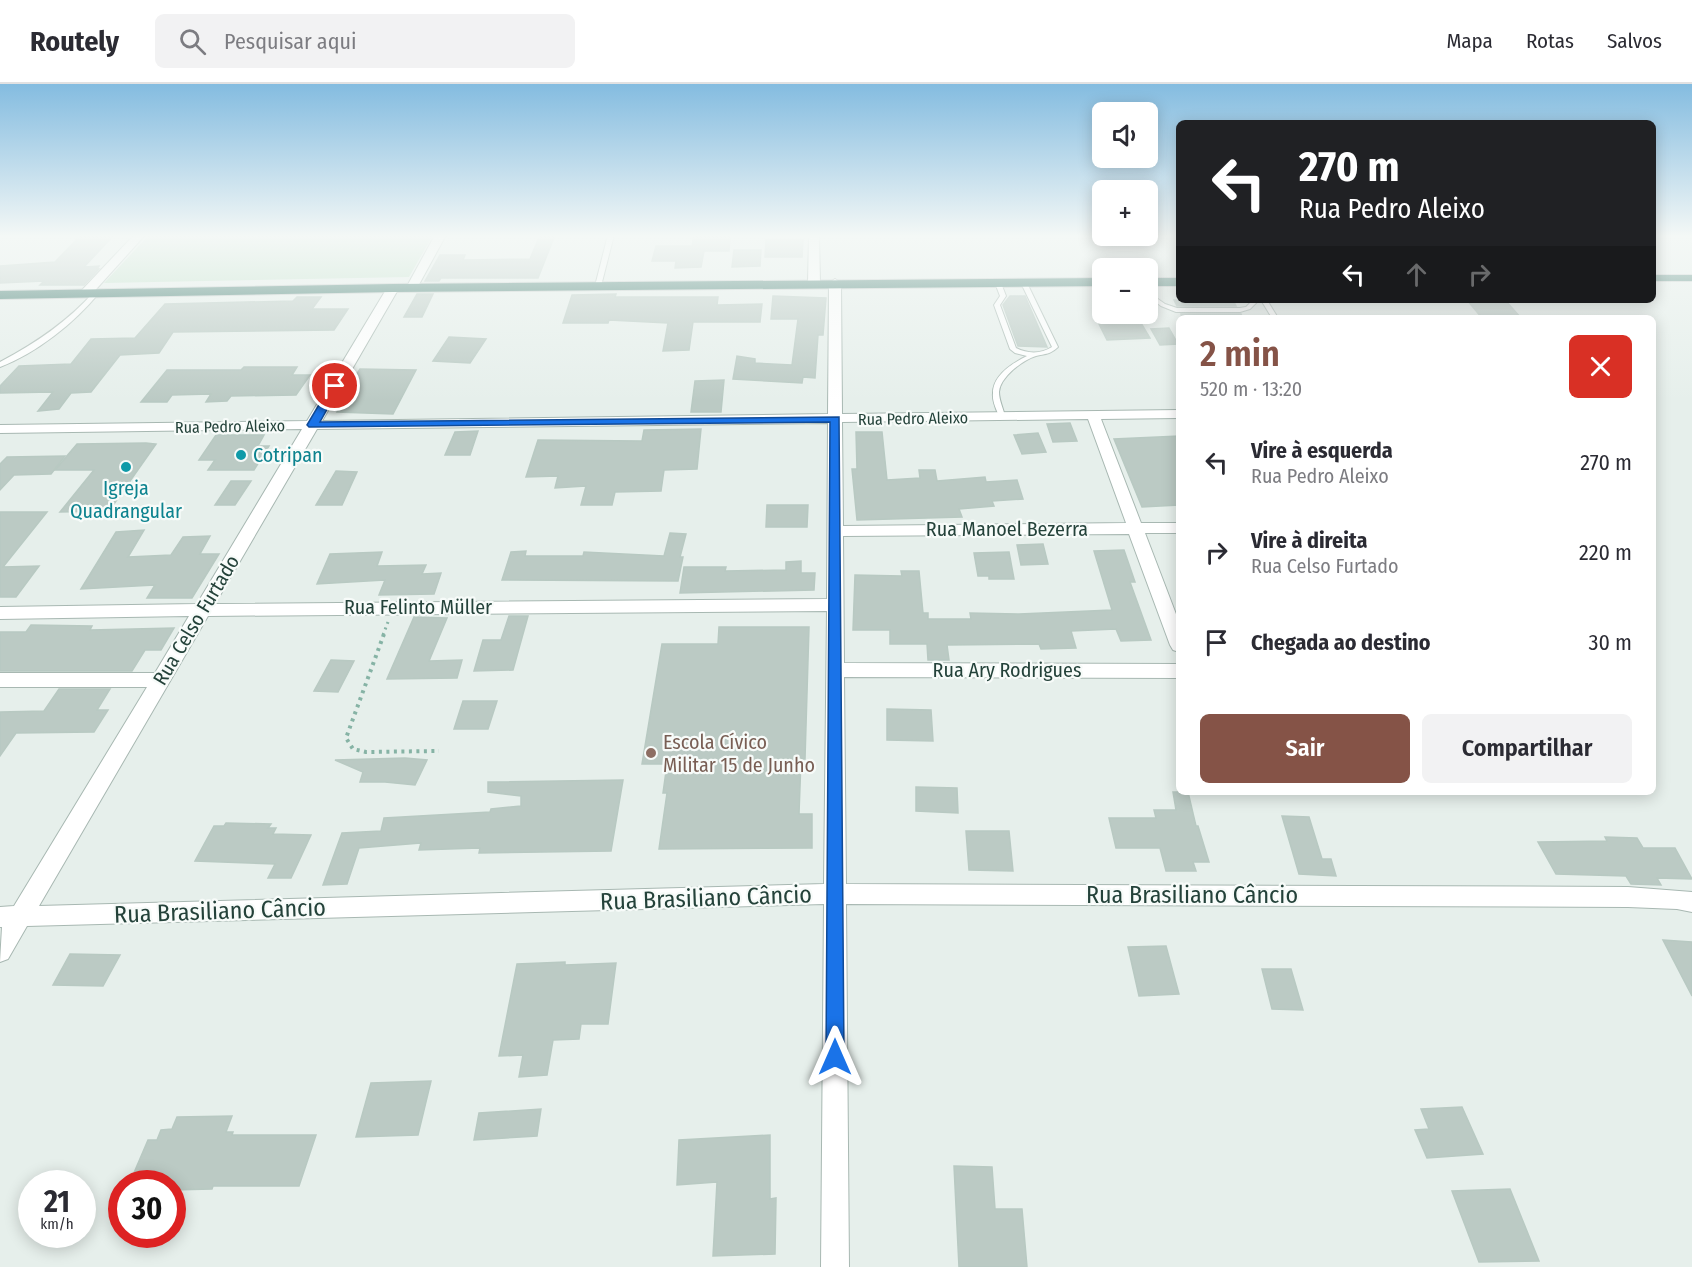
<!DOCTYPE html>
<html lang="pt">
<head>
<meta charset="utf-8">
<style>
  body { margin:0; font-family:"Fira Sans Condensed",sans-serif; background:#f2f2f3; color:#2b2b33; height:100vh; display:flex; flex-direction:column; font-size:22px; white-space:nowrap }
  * { box-sizing:border-box; margin:0 }
  p { font-size:20px; color:#7c7c81 }
  .icon { flex:none; width:33px; height:33px; fill:none; stroke:currentColor; stroke-width:2; stroke-linecap:round; stroke-linejoin:round }
  .map { position:relative; flex:1; overflow:hidden }
  .sheet { position:absolute; left:1176px; top:231px; width:480px; height:480px; display:flex; flex-direction:column; background:#fff; border-radius:9px; box-shadow:0 3px 15px #0003 }
  .sheet>* { flex:none }
  .guide { position:absolute; left:1176px; top:36px; width:480px; height:183px; border-radius:9px; box-shadow:0 3px 15px #0003; background:#202124; color:#fff; overflow:hidden }
  .tools { position:absolute; left:1092px; top:18px; display:grid; gap:12px }
  .tools a { display:grid; place-items:center; width:66px; height:66px; border-radius:9px; background:#fff; box-shadow:0 3px 15px #0003; font-size:30px }
  .speed { position:absolute; left:18px; top:1086px; display:flex; gap:12px; font-size:30px; font-weight:700; text-align:center }
  .speed>* { display:grid; place-content:center; width:78px; height:78px; border-radius:50%; background:#fff; box-shadow:0 3px 15px #0003; line-height:1 }
  .speed small { font-size:15px; font-weight:400 }
  .speed .limit { border:9px solid #d22; background:#fff; color:#111 }
  .pin { position:absolute; display:grid; place-items:center; width:51px; height:51px; color:#fff; margin:-26px; border:3px solid #fff; border-radius:50%; box-shadow:0 2px 6px #0007 }
  .me { position:absolute; width:66px; margin:-33px; rotate:0deg; stroke-linejoin:round; filter:drop-shadow(0 0 4px #0008) }
  .turn { display:flex; align-items:center; gap:21px; height:126px; padding:0 24px; font-size:27px }
  .turn .icon { width:78px; height:78px; stroke-width:2.5 }
  .turn b { display:block; font-size:42px; line-height:51px }
  .lanes { display:flex; align-items:center; height:57px; padding:0 24px; background:#0003; justify-content:center; gap:30px; direction:ltr }
  .lanes .off { opacity:.35 }
  .round { display:grid; place-items:center; flex:none; width:63px; height:63px; border-radius:9px; background:#f2f2f3 }
  .summary { display:flex; align-items:center; justify-content:space-between; height:102px; padding:0 24px }
  h1 { font-size:36px; font-weight:600; line-height:45px; color:#855347 }
  .cta { display:flex; gap:12px; margin-top:auto; padding:12px 24px }
  .cta a { flex:1; height:69px; border-radius:9px; background:#855347; color:#fff; font-size:24px; font-weight:600; line-height:69px; text-align:center }
  .cta a+a { background:#f2f2f3; color:#2b2b33 }
  ul { padding:0; list-style:none }
  li { display:flex; align-items:center; gap:18px; height:90px; padding:0 24px }
  li div { flex:1 }
  li b { display:block; font-size:22px }
  li em { font-style:normal }
  header { display:flex; align-items:center; gap:36px; box-sizing:border-box; height:84px; padding:0 30px; background:#fff; border-bottom:2px solid #e1e1e2 }
  header strong { font-size:28px }
  nav { display:flex; gap:33px; margin-inline-start:auto; font-size:21px }
  .search { width:420px; height:54px; background:#f2f2f3; display:flex; align-items:center; gap:15px; box-sizing:border-box; padding:0 21px; border-radius:9px; color:#7c7c81; font-size:22px }
  .map>svg:first-child { display:block }
</style>
</head>
<body>
<header>
<strong>Routely</strong>
<div class="search"><svg class="icon" aria-label="search" viewBox="0 0 24 24"><circle cx="10" cy="10" r="6"/><path d="M15 15l6 6"/></svg>Pesquisar aqui</div>
<nav><a>Mapa</a><a>Rotas</a><a>Salvos</a></nav>
</header>
<div class="map">
<svg width="1692" height="1183" viewBox="0 0 1692 1183">
  <rect width="100%" height="100%" fill="#e6efeb"/>
  <!-- green -->
  <polygon fill="#bfe0c8" points="149,151 433,151 409,193 104,199"/>
  <!-- building -->
  <g fill="#bbcac4" stroke="#b8c9c2" stroke-width="1.5">
    <polygon points="81,151 114,151 84,183 99,182 97,185 99,185 84,201 40,201 44,197 0,199 0,182 55,178"/>
    <polygon points="540,151 555,151 538,194 441,194 439,197 425,197 440,171 465,171 463,176 530,175"/>
    <polygon points="694,151 730,151 729,167 704,167 701,183 675,184 676,177 652,177 656,162 692,162"/>
    <polygon points="766,156 803,156 802,173 765,173"/>
    <polygon points="734,166 761,166 760,182 732,183"/>
    <polygon points="417,210 433,210 422,233 404,233"/>
    <polygon points="616,210 615,213 718,213 717,221 762,220 760,238 693,238 689,266 663,267 668,239 609,236 608,239 563,239 572,211"/>
    <polygon points="773,212 826,214 823,251 818,251 815,294 803,293 802,299 733,295 737,272 755,275 755,279 792,281 798,235 771,235"/>
    <polygon points="1010,212 1025,212 1047,263 1018,262 1003,221"/>
    <polygon points="297,213 321,213 312,225 348,225 334,246 173,248 159,269 120,271 91,308 71,309 59,325 38,327 53,308 0,309 0,302 19,282 71,280 91,255 135,254 165,220 293,217"/>
    <polygon points="1174,216 1233,216 1236,222 1177,222"/>
    <polygon points="1467,216 1505,216 1521,234 1482,234"/>
    <polygon points="1094,230 1119,230 1124,239 1141,239 1150,254 1107,256"/>
    <polygon points="1181,230 1241,230 1243,234 1182,234"/>
    <polygon points="1169,244 1178,260 1160,261 1151,245"/>
    <polygon points="449,253 486,255 470,279 433,277"/>
    <polygon points="244,283 297,283 292,291 310,291 296,311 231,312 227,317 206,318 211,310 172,311 167,318 141,318 167,286 241,286"/>
    <polygon points="360,285 416,286 393,330 337,328 352,303 348,303"/>
    <polygon points="724,296 721,328 691,328 695,297"/>
    <polygon points="1070,339 1077,357 1053,358 1047,340"/>
    <polygon points="701,345 697,385 664,386 661,407 615,408 612,421 581,421 586,402 555,404 558,392 526,393 538,356 642,357 644,346"/>
    <polygon points="478,347 470,371 445,371 455,348"/>
    <polygon points="856,348 882,348 887,396 920,394 919,386 935,386 937,397 985,393 986,398 1017,396 1023,415 992,417 994,422 959,425 962,433 857,436 852,385 857,385"/>
    <polygon points="1038,349 1046,368 1022,370 1014,351"/>
    <polygon points="216,351 264,351 258,362 269,362 254,386 208,386 215,376 199,376"/>
    <polygon points="1179,352 1179,421 1142,423 1114,355"/>
    <polygon points="146,359 156,360 109,427 60,428 94,386 55,386 77,360"/>
    <polygon points="65,372 51,390 14,391 0,406 0,380 7,373"/>
    <polygon points="336,387 357,388 342,421 316,421"/>
    <polygon points="231,397 251,397 235,421 215,421"/>
    <polygon points="767,421 808,421 807,443 766,443"/>
    <polygon points="0,428 47,428 3,483 39,482 16,513 0,513"/>
    <polygon points="144,446 128,473 171,471 183,453 210,452 200,470 219,470 192,514 147,514 155,501 81,505 116,448"/>
    <polygon points="670,449 686,450 680,473 683,473 678,497 502,496 511,468 526,467 525,472 583,472 584,468 664,472"/>
    <polygon points="1043,460 1048,480 1021,481 1017,461"/>
    <polygon points="1124,466 1135,498 1130,498 1151,556 1121,557 1116,545 1071,547 1076,564 1041,565 1039,560 947,561 949,576 928,576 927,560 890,560 890,546 853,546 855,491 902,492 901,487 919,487 923,529 928,529 928,535 971,535 970,529 1019,530 1112,526 1094,467"/>
    <polygon points="382,468 377,482 426,481 422,490 441,489 434,510 379,511 385,496 317,500 330,470"/>
    <polygon points="1009,468 1014,495 989,495 989,492 978,492 974,469"/>
    <polygon points="801,477 801,489 815,489 814,506 680,509 684,483 726,483 725,487 786,486 786,478"/>
    <polygon points="509,532 528,532 513,586 474,587 483,556 501,556"/>
    <polygon points="414,533 447,534 429,577 462,576 457,594 387,595"/>
    <polygon points="31,541 92,542 90,546 174,544 161,566 145,566 132,587 0,587 0,548 26,548"/>
    <polygon points="719,543 809,543 805,675 801,675 799,730 812,730 812,764 659,765 667,709 663,709 667,680 642,680 662,560 718,560"/>
    <polygon points="331,576 354,577 338,608 314,607"/>
    <polygon points="59,605 110,605 97,626 108,626 94,648 16,649 0,672 0,628 44,627"/>
    <polygon points="463,617 497,617 488,645 454,645"/>
    <polygon points="887,625 931,626 933,657 887,656"/>
    <polygon points="405,674 427,676 415,701 385,698 360,698 363,688 335,676"/>
    <polygon points="623,696 611,767 479,769 480,764 419,766 421,759 359,764 347,800 323,801 342,749 381,747 384,734 490,728 491,725 521,722 521,712 488,708 488,698"/>
    <polygon points="916,703 957,704 958,729 916,727"/>
    <polygon points="1173,708 1188,708 1196,742 1198,742 1209,778 1193,778 1196,787 1166,787 1160,764 1116,764 1109,734 1156,734 1154,726 1176,726"/>
    <polygon points="1282,732 1309,733 1322,775 1331,775 1336,792 1299,790"/>
    <polygon points="226,739 271,740 268,744 276,744 273,750 311,751 291,794 268,794 275,780 195,777 214,742 224,742"/>
    <polygon points="966,747 1009,747 1013,787 969,786"/>
    <polygon points="1605,753 1637,754 1643,764 1675,764 1692,795 1657,794 1661,801 1631,800 1626,792 1556,790 1538,758 1607,757"/>
    <polygon points="1663,856 1692,858 1692,912"/>
    <polygon points="1166,862 1179,910 1139,912 1128,863"/>
    <polygon points="70,870 120,871 103,902 53,901"/>
    <polygon points="565,878 565,881 616,879 608,940 581,940 579,955 553,956 547,991 519,993 523,971 499,972 517,880"/>
    <polygon points="1262,885 1291,885 1303,926 1272,925"/>
    <polygon points="431,997 418,1051 356,1053 371,999"/>
    <polygon points="1462,1023 1483,1070 1427,1074 1415,1046 1429,1045 1421,1025"/>
    <polygon points="541,1025 537,1052 474,1056 479,1029"/>
    <polygon points="232,1032 226,1048 233,1048 232,1051 316,1051 299,1102 213,1102 212,1105 172,1106 172,1100 138,1100 142,1090 133,1091 148,1056 157,1056 161,1046 172,1045 177,1033"/>
    <polygon points="770,1051 770,1115 776,1114 775,1170 713,1172 717,1098 677,1101 679,1056"/>
    <polygon points="954,1082 992,1083 995,1125 1022,1125 1027,1183 959,1183"/>
    <polygon points="1510,1105 1539,1177 1479,1178 1452,1107"/>
  </g>
  <g fill="none" stroke-linecap="round" stroke-linejoin="round">
    <defs>
      <g id="lane">
        <polygon points="608,151 614,151 601,202 598,204 595,202"/>
        <path d="M998,197L1001,199L1006,212L1000,221L1016,264C1028,270 1041,270 1052,263L1021,199L1024,197L1027,199L1058,263C1051,270 1045,270 1036,272C1023,276 1000,293 999,308C999,316 1003,324 1005,332L1002,334L999,332C996,325 992,317 993,309C993,291 1013,279 1027,272L1015,269L1010,265L994,221L1000,212L995,199Z"/>
        <path d="M94,208L99,209C74,239 37,269 0,283V278C36,259 67,238 94,208Z"/>
        <polygon points="1148,208 1165,220 1177,224 1240,224 1246,223 1253,216 1259,216 1250,225 1240,228 1176,228 1161,222 1148,212"/>
        <polygon points="1261,216 1267,216 1278,234 1272,234"/>
      </g>
      <g id="street">
        <polygon points="134,151 145,151 90,212 82,212 82,206"/>
        <polygon points="435,151 446,151 416,206 408,206 406,204"/>
        <polygon points="809,151 819,151 820,199 814,203 808,199"/>
        <path d="M835,195L841,199L842,330L1179,326V334L1101,335L1141,439H1179V449H1145L1179,538V568L1173,566L1170,561L1129,450L843,452L844,579L1179,580V594L844,593L846,800L1628,803L1692,808V828L1677,825L1628,823L846,820L849,1183H821L824,820L27,842L8,875L0,878L2,843H0V823L14,822L147,603H0V589H155L189,532L0,535V523L197,520L302,345L0,349V341L307,337L387,204L393,200L399,204L322,337L828,330L829,199ZM1088,335L1126,439L843,442L842,338ZM828,339L827,515L215,520L317,345ZM827,527L824,800L39,822L208,532Z"/>
      </g>
      <g id="highway">
        <rect x="1653" y="191" width="39" height="6"/>
        <polygon points="1102,194 1102,202 393,208 0,215 0,207 393,200"/>
        <rect x="1148" y="194" width="31" height="8"/>
      </g>
    </defs>
    <!-- lane casing -->
    <use href="#lane" stroke="#a8b8b2" stroke-width="2"/>
    <!-- street casing -->
    <use href="#street" stroke="#a8b8b2" stroke-width="2"/>
    <!-- highway casing -->
    <use href="#highway" stroke="#c2cac8" stroke-width="2"/>
    <!-- path-far1 -->
    <polyline stroke="#86b3a5" stroke-width="3" stroke-dasharray="2 4" stroke-linecap="butt" points="383,551 388,538"/>
    <!-- path -->
    <polyline stroke="#86b3a5" stroke-width="4" stroke-dasharray="3 4.5" stroke-linecap="butt" points="384,550 346,654 353,665 366,668 439,667"/>
    <!-- lane -->
    <use href="#lane" fill="#fff" fill-rule="evenodd"/>
    <!-- street -->
    <use href="#street" fill="#fff" fill-rule="evenodd"/>
    <!-- highway -->
    <use href="#highway" fill="#2f6f62" fill-rule="evenodd"/>
  </g>
  <!-- sky -->
  <linearGradient id="sky" x2="0" y2="1"><stop stop-color="#84bce0"/><stop offset="0.48" stop-color="#f4f8f6"/><stop offset="1" stop-color="#f4f8f6" stop-opacity="0"/></linearGradient>
  <rect width="1692" height="317" fill="url(#sky)"/>
  <!-- route -->
  <polygon fill="#1a73e8" stroke="#114b97" stroke-width="1.5" points="335,299 340,302 320,338 839,333 844,973 842,980 835,982 829,980 826,973 830,338 309,343 307,341 330,302"/>
  <!-- markers -->
  <g fill="#0f9aa8" stroke="#f7fbf9" stroke-width="2">
    <circle cx="241" cy="371" r="6"/>
    <circle cx="126" cy="383" r="6"/>
  </g>
  <circle fill="#8d6e63" stroke="#f7fbf9" stroke-width="2" cx="651" cy="669" r="6"/>
  <g text-anchor="middle" stroke-width="4.5" stroke-linejoin="round" paint-order="stroke">
    <!-- far-street labels -->
    <g font-size="16" fill="#24423a" stroke="#f7fbf9">
      <text transform="translate(913 334) rotate(-1)" y="6">Rua Pedro Aleixo</text>
      <text transform="translate(230 342) rotate(-1)" y="6">Rua Pedro Aleixo</text>
    </g>
    <!-- culture labels -->
    <g font-size="20" fill="#0d838f" stroke="#f7fbf9" text-anchor="start">
      <text x="253" y="378">Cotripan</text>
      <text x="126" y="411" text-anchor="middle">Igreja<tspan x="126" dy="23">Quadrangular</tspan></text>
    </g>
    <!-- street labels -->
    <g font-size="20" fill="#24423a" stroke="#f7fbf9">
      <text x="1007" y="452">Rua Manoel Bezerra</text>
      <text x="418" y="530">Rua Felinto Müller</text>
      <text transform="translate(196 536) rotate(-59)" y="7">Rua Celso Furtado</text>
      <text x="1007" y="593">Rua Ary Rodrigues</text>
    </g>
    <!-- education labels -->
    <g font-size="20" fill="#785e54" stroke="#f7fbf9" text-anchor="start">
      <text x="663" y="665">Escola Cívico<tspan x="663" dy="23">Militar 15 de Junho</tspan></text>
    </g>
    <!-- near-street labels -->
    <g font-size="24" fill="#24423a" stroke="#f7fbf9">
      <text x="1192" y="819">Rua Brasiliano Câncio</text>
      <text transform="translate(706 814) rotate(-2)" y="8">Rua Brasiliano Câncio</text>
      <text transform="translate(220 827) rotate(-2)" y="8">Rua Brasiliano Câncio</text>
    </g>
  </g>
</svg>
<div class="tools">
<a><svg class="icon" aria-label="sound" viewBox="0 0 24 24"><path d="M4 9h4l5-4v14l-5-4H4zM17 9q2 3 0 6"/></svg></a>
<a>+</a>
<a>−</a>
</div>
<div class="speed"><div>21<small>km/h</small></div><div class="limit">30</div></div>
<div class="pin" style="left:335px;top:302px;background:#d93025"><svg class="icon" aria-label="arrive" viewBox="0 0 24 24"><path d="M6 21V4h12l-3 4 3 4H6"/></svg></div>
<svg class="me" style="left:835px;top:973px" viewBox="-20 -20 40 40"><path d="M0-17L14 15 0 8-14 15z" fill="#1a73e8" stroke="#fff" stroke-width="4"/></svg>
<div class="guide">
<div class="turn"><svg class="icon" aria-label="left" viewBox="0 0 24 24"><path d="M17 20v-9H6M10 6l-5 5 5 5"/></svg><div><b>270 m</b>Rua Pedro Aleixo</div></div>
<div class="lanes"><svg class="icon" aria-label="left" viewBox="0 0 24 24"><path d="M17 20v-9H6M10 6l-5 5 5 5"/></svg><svg class="icon off" aria-label="ahead" viewBox="0 0 24 24"><path d="M12 20V5M6 11l6-6 6 6"/></svg><svg class="icon off" aria-label="right" viewBox="0 0 24 24"><path d="M7 20v-9h11M14 6l5 5-5 5"/></svg></div>
</div>
<section class="sheet">
<div class="summary"><div><h1>2 min</h1><p>520 m · 13:20</p></div><a class="round" style="background:#d93025;color:#fff"><svg class="icon" aria-label="close" viewBox="0 0 24 24"><path d="M6 6l12 12M18 6L6 18"/></svg></a></div>
<ul>
<li><svg class="icon" aria-label="left" viewBox="0 0 24 24"><path d="M17 20v-9H6M10 6l-5 5 5 5"/></svg><div><b>Vire à esquerda</b><p>Rua Pedro Aleixo</p></div><em>270 m</em></li>
<li><svg class="icon" aria-label="right" viewBox="0 0 24 24"><path d="M7 20v-9h11M14 6l5 5-5 5"/></svg><div><b>Vire à direita</b><p>Rua Celso Furtado</p></div><em>220 m</em></li>
<li><svg class="icon" aria-label="arrive" viewBox="0 0 24 24"><path d="M6 21V4h12l-3 4 3 4H6"/></svg><div><b>Chegada ao destino</b></div><em>30 m</em></li>
</ul>
<div class="cta"><a>Sair</a><a>Compartilhar</a></div>
</section>
</div>
</body>
</html>
